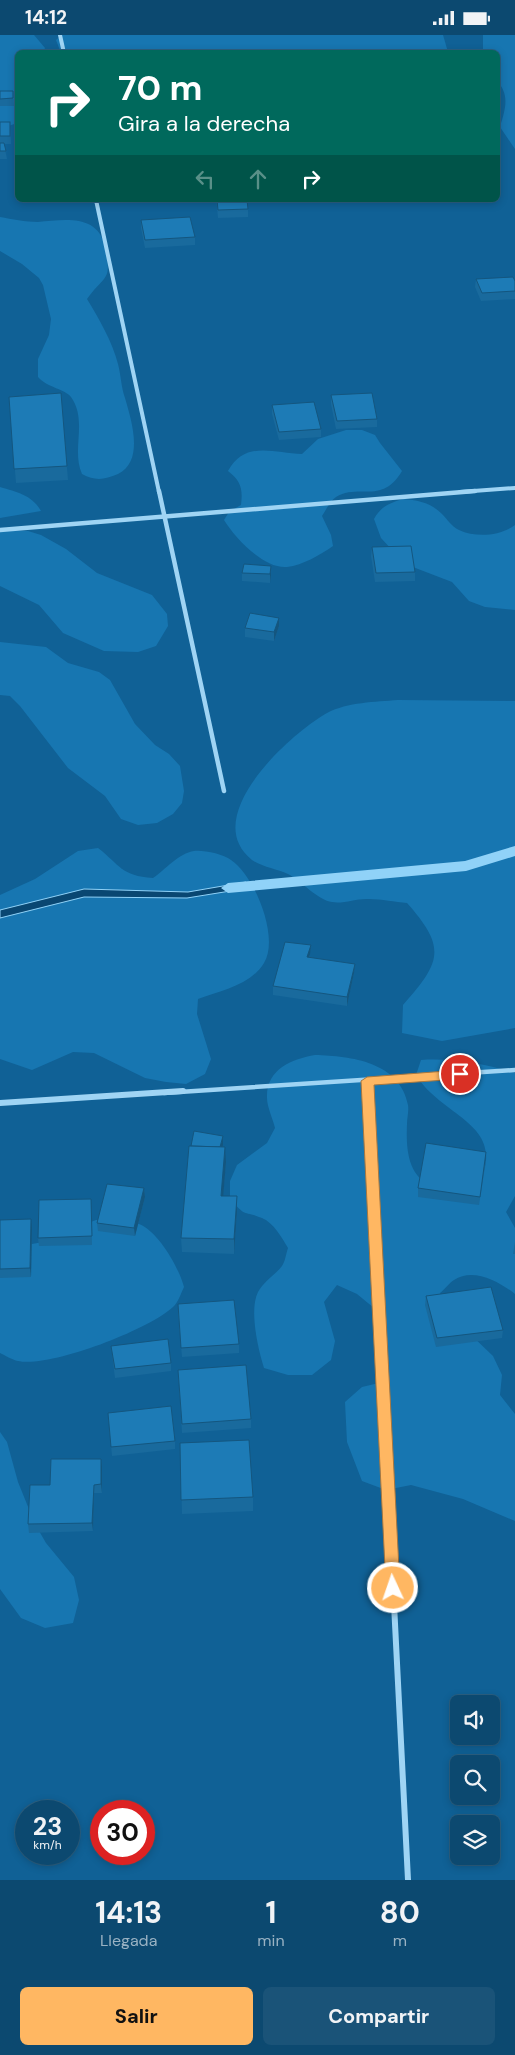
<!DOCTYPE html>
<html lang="es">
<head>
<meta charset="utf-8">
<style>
  body { margin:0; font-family:"DM Sans",sans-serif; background:#1a5378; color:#f1f3f6; height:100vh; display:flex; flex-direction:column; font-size:19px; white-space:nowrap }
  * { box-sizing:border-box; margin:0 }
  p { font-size:16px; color:#9ab2c3 }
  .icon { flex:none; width:28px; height:28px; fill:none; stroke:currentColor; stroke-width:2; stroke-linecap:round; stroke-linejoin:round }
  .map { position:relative; height:1845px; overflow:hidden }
  .details { display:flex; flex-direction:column; background:#0c4970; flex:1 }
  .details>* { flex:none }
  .banner { position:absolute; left:15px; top:15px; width:485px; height:152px; border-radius:8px; box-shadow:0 2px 8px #0003,0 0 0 1px #2c6183; background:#00695c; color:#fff; overflow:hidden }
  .controls { position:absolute; left:450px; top:1660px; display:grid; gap:10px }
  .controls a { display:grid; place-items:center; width:50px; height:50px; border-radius:8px; background:#0c4970; box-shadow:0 2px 8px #0003,0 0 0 1px #2c6183; font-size:25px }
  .speed { position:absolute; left:15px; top:1765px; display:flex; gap:10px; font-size:25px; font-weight:700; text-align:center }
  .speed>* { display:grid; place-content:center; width:65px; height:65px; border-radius:50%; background:#0c4970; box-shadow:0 2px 8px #0003,0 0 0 1px #2c6183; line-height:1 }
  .speed small { font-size:12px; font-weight:400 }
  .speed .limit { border:8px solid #d22; background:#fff; color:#111 }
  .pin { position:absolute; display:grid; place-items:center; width:42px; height:42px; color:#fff; margin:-21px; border:2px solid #fff; border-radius:50%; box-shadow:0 1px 5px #0007 }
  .me { position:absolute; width:55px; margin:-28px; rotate:357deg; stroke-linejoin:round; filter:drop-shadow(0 0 4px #0008) }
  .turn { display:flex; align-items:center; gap:18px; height:105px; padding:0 20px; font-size:22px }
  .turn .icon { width:65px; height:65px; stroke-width:2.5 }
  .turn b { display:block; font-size:35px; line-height:42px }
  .lanes { display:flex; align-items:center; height:48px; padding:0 20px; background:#0003; justify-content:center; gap:25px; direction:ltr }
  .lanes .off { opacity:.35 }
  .eta { display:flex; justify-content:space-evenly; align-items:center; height:85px; text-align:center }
  .eta b { font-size:30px; font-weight:700; line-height:35px }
  .primary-button { display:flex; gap:10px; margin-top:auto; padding:10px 20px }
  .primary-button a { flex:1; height:58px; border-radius:8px; background:#ffb762; color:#111; font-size:20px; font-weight:700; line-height:58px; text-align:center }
  .primary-button a+a { background:#1a5378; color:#f1f3f6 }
  .status { display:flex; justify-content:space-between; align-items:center; height:35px; padding:0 25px; background:#0c4970; direction:ltr }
  .status svg { height:14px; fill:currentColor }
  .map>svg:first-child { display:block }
</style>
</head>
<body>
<div class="status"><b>14:12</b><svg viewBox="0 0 49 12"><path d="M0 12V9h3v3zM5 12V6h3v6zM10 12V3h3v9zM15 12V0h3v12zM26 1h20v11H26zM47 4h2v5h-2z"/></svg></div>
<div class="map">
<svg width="515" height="1845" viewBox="0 0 515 1845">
  <rect width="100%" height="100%" fill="#106196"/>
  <!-- green -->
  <g fill="#1776b1">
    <polygon points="0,0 34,0 45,13 43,17 18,18 17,88 0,94"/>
    <polygon points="62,0 443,0 448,17 61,18 56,5"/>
    <path d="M483,0H515V114L500,92C505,75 510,61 498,47V18L483,17Z"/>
    <path d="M0,182C12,184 25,187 38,187C63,185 98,178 105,212C112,247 106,238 87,264C99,284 112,306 118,329C121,340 121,352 125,363C131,384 145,426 118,439C104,445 95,446 82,439C71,414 88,386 71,362C65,354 48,353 38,342V324L49,300L51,284L43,250L39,243L22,229L0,216Z"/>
    <path d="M346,395H362L375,400L380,408L402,436C382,470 359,448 336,462C330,466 326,475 322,481L331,500L333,511C320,520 303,530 287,532C264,534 235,503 224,485L229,477L241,470C243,454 241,446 228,436C245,405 273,418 302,419L318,404Z"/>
    <path d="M0,452C17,457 32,460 41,476L0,483Z"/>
    <path d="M403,464C418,465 431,468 442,479C448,485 451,491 459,495C476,503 501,501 515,490V575L485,572L469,566L452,547L405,529L381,503L374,484C381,471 390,468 403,464Z"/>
    <polygon points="0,495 28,496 41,500 66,514 97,538 152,560 167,579 168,591 156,611 138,617 104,616 63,598 39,570 0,551"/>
    <polygon points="0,607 46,612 68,628 99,637 110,645 135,689 155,710 169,719 180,731 184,756 182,768 173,779 157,788 138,790 121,784 105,761 68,733 20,671 10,661 0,660"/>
    <path d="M398,665L515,666V993L442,1006L402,998L403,970C441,927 447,913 407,868C395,867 382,864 369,864C357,863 344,869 332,867C319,866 300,845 288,839C277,834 262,832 252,825C198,782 290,699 327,678C348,667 375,667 398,665Z"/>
    <path d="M98,813C120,830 121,841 153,843C165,835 179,818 194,816C204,815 223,819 231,825C254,840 280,902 264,928C251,950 220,956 198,964L197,979L211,1024L205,1039L186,1049L166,1047L145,1043L94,1018L73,1017L32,1035L0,1024V860L35,844L78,816Z"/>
    <path d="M315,1020C351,1021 400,1027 408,1070C409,1076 407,1083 407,1089C406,1112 407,1142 433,1151C445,1156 463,1153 476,1154C512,1089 443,1084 416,1040L421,1025C453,1023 485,1029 515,1038V1161L506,1177L515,1193V1259C500,1247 473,1232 454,1245C449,1248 445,1254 440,1258L447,1277L493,1321L502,1340L500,1360L515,1379V1486L463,1464L411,1450L386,1455L362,1446L347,1407L345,1367L362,1352L383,1347L389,1328L382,1290L374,1273L357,1259L337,1250L324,1267L335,1306L331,1325L312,1340H288L264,1333C258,1314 249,1275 258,1257C264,1246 274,1241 282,1231C285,1227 286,1219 288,1213C282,1203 274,1188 262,1183C242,1175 246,1183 230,1163V1146L237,1130L267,1108L275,1093C273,1084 267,1072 267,1063C266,1034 292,1024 315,1020Z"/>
    <path d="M96,1185C109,1185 126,1184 139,1189C159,1197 179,1233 184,1252C181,1258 178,1268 173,1272C148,1295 50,1333 18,1326C12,1325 5,1320 0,1318V1211C18,1211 38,1210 55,1203C69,1197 82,1190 96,1185Z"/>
    <polygon points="0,1397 7,1407 18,1447 35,1489 46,1508 74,1542 79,1565 73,1588 45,1593 21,1583 0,1554"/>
  </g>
  <!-- water -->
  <polygon fill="#094772" stroke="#90d2f8" points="246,847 249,853 187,863 84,862 0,883 0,875 84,854 188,857"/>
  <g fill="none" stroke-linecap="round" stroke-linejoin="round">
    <!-- stream -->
    <polygon fill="#90d2f8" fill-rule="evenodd" points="515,811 515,821 466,836 228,858 221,853 228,848 465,826"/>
    <!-- minor-far2 -->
    <g stroke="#9fd4f4" stroke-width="4">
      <polyline points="60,0 64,18"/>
      <polyline points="96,165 159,457"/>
      <polyline points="460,457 515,453"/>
    </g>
    <!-- minor-far1 -->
    <g stroke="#9fd4f4" stroke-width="4.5">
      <polyline points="159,456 224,756"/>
      <polyline points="0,495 475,456"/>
      <polyline points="367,1046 368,1058"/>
      <polyline points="164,1058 515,1035"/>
    </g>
    <!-- minor -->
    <g stroke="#9fd4f4" stroke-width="6">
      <polyline points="368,1056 408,1845"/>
      <polyline points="0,1068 183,1056"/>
    </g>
  </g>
  <!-- wall -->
  <g fill="#196a9d">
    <polygon points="0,56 13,56 14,71 0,71"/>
    <polygon points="0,87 10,87 11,109 4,109 7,124 0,124"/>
    <polygon points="216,165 248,174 248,182 218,183 217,172"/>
    <polygon points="141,185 195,202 195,210 145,213 141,193"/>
    <polygon points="476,244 515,246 515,264 481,266 475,252"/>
    <polygon points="61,358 68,445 16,448 9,362"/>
    <polygon points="331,360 377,384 377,392 336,394 331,369"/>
    <polygon points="272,370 321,394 321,402 279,405 272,379"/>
    <polygon points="372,512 415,537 415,546 375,547 371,521"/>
    <polygon points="271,531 271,540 270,548 242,546 242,538"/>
    <polygon points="279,583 279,591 274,606 245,602 245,593"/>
    <polygon points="310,919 310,923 355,929 354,938 347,971 273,960 273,951"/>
    <polygon points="223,1101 223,1112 226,1127 223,1161 237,1176 234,1219 182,1217 181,1203 191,1111"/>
    <polygon points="486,1126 479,1170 418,1162 418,1153"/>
    <polygon points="144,1153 145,1162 135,1201 98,1196 97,1188"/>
    <polygon points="91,1164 92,1210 39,1211 38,1203"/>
    <polygon points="0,1185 32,1193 31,1242 0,1243"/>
    <polygon points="515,1207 515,1219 513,1219"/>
    <polygon points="426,1261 503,1295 502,1303 436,1312 425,1270"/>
    <polygon points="178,1278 239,1309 239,1318 182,1322"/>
    <polygon points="111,1311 171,1328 171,1336 115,1343"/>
    <polygon points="178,1335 251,1384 251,1393 182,1398"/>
    <polygon points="108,1378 175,1406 175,1414 112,1421"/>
    <polygon points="180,1408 253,1462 253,1476 182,1479"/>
    <polygon points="101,1424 102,1432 102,1458 94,1458 93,1496 29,1498 28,1489 50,1450"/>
  </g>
  <!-- shaded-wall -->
  <g fill="#14567f">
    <polygon points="271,531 271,540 270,548 270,539"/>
    <polygon points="279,583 279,591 274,606 274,597"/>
    <polygon points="311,910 310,919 307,931 307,922"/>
    <polygon points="355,929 354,938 347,971 347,962"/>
    <polygon points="223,1101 223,1110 219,1126 219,1117"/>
    <polygon points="225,1112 226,1127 222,1176 221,1161"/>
    <polygon points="144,1153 145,1162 135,1201 134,1193"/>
    <polygon points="237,1161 237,1176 234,1219 234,1204"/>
    <polygon points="91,1164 92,1172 92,1210 92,1201"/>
    <polygon points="31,1184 32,1193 31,1242 30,1233"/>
    <polygon points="101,1424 102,1432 102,1458 101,1449"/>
    <polygon points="94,1450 94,1458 93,1496 92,1488"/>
  </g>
  <!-- building -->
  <g fill="#1d7bb6" stroke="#14567f">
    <polygon points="0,56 13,56 13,63 0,64"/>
    <rect x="0" y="87" width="10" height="14"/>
    <polygon points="0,108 4,108 6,116 0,116"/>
    <polygon points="217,165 247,165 248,174 218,175"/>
    <polygon points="190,182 195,202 145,205 141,185"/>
    <polygon points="513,242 515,246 515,256 482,258 476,244"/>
    <polygon points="61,358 67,431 14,434 9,362"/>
    <polygon points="372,358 377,384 337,386 331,360"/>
    <polygon points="314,367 321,394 279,397 272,370"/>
    <polygon points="411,511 415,537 376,538 372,512"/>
    <polygon points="244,529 271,531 270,539 242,538"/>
    <polygon points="250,578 279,583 274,597 245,593"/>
    <polygon points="285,907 311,910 307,922 355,929 347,962 273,951"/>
    <polygon points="194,1096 223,1101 220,1112 191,1111"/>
    <polygon points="426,1108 486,1117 480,1162 418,1153"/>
    <polygon points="189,1111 225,1112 221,1161 237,1161 234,1204 181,1203"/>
    <polygon points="107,1149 144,1153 134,1193 97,1188"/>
    <polygon points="91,1164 92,1201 38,1203 39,1165"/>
    <polygon points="31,1184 30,1233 0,1234 0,1185"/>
    <polygon points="491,1252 503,1295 437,1303 426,1261"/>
    <polygon points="234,1265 239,1309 181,1313 178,1269"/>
    <polygon points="168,1304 171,1328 115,1334 111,1311"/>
    <polygon points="246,1330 251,1384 182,1389 178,1335"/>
    <polygon points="171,1371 175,1406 111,1412 108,1378"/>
    <polygon points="249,1405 253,1462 181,1465 180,1408"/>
    <polygon points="51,1424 101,1424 101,1449 94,1450 92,1488 28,1489 30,1450 50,1450"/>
  </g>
  <!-- route -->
  <polygon fill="#ffb762" stroke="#a67740" points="460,1035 466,1039 460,1044 374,1050 400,1553 398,1557 393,1559 388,1557 386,1553 361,1046 367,1042"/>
</svg>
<div class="controls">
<a><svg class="icon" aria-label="sound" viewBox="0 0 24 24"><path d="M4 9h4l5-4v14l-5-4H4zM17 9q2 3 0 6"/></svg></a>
<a><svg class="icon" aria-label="search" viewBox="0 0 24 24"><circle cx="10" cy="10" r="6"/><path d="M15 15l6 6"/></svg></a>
<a><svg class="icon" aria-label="layers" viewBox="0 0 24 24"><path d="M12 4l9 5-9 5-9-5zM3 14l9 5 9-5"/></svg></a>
</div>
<div class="speed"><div>23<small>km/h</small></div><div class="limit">30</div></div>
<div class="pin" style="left:460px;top:1039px;background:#d93025"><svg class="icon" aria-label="arrive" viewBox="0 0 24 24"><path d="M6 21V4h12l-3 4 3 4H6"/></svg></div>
<svg class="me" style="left:393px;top:1553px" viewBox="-20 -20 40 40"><circle r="17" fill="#ffb762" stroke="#fff" stroke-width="3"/><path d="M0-11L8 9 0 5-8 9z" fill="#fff"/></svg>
<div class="banner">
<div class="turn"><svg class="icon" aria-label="right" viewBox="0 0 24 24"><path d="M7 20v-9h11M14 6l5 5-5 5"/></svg><div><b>70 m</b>Gira a la derecha</div></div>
<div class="lanes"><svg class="icon off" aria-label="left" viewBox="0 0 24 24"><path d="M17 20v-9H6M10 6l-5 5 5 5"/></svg><svg class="icon off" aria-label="ahead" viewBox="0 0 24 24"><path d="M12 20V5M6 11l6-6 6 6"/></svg><svg class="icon" aria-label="right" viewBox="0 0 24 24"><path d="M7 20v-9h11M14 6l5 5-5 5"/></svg></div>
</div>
</div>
<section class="details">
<div class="eta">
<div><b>14:13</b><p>Llegada</p></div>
<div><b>1</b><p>min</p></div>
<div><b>80</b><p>m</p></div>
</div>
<div class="primary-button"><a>Salir</a><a>Compartir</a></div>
</section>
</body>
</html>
